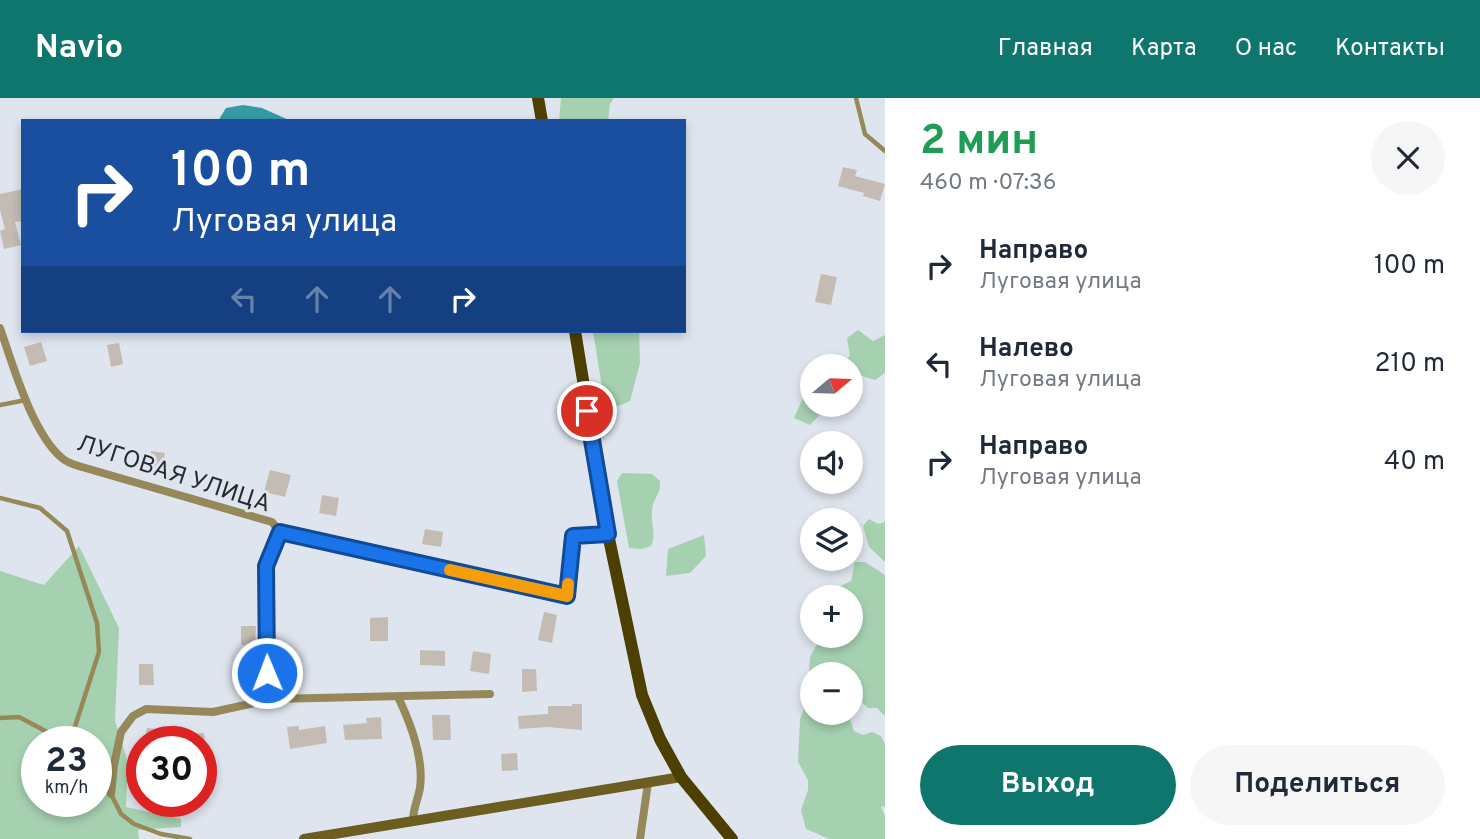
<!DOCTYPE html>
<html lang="ru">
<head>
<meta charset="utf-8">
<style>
  body { margin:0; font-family:Overpass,sans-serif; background:#f6f6f7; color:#1f2937; height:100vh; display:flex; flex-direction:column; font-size:26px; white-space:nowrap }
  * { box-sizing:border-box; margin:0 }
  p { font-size:23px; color:#747a83 }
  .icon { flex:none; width:38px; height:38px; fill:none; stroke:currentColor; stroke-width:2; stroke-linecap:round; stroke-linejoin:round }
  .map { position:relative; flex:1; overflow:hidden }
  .sheet { display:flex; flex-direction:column; background:#fff; width:595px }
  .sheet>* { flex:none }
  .banner { position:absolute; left:21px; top:21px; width:665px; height:214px; border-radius:0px; box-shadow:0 4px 10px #0003; background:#1a4fa0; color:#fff; overflow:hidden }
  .needle { width:46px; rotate:71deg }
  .fabs { position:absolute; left:800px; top:256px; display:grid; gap:14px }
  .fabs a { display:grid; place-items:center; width:63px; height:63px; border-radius:50%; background:#fff; box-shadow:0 4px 10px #0003; font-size:35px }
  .speed { position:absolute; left:21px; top:628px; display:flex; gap:14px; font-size:35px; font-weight:700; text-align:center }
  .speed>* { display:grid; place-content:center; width:91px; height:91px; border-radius:50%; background:#fff; box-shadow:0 4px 10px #0003; line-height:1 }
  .speed small { font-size:18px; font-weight:400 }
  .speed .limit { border:10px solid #d22; background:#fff; color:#111 }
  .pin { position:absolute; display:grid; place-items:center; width:60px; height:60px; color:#fff; margin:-30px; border:4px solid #fff; border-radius:50%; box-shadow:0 2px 7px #0007 }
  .me { position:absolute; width:77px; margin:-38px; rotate:359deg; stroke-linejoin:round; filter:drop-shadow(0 0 5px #0008) }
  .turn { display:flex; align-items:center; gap:24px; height:147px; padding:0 35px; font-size:32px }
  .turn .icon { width:91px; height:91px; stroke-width:2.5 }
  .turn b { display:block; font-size:49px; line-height:60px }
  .lanes { display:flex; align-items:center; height:66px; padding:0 35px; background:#0003; justify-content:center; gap:35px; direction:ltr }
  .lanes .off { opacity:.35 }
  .round { display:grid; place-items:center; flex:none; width:74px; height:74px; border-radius:37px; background:#f6f6f7 }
  .overview { display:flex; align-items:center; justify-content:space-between; height:119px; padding:0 35px }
  h1 { font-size:42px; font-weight:700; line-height:52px; color:#1e9e55 }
  .primary-button { display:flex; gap:14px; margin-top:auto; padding:14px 35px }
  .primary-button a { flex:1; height:80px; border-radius:42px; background:#0f766e; color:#fff; font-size:28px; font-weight:700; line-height:80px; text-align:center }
  .primary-button a+a { background:#f6f6f7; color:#1f2937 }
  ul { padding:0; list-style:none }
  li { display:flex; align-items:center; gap:21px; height:98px; padding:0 35px }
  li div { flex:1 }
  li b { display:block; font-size:26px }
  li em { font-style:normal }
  header { display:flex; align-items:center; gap:42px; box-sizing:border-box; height:98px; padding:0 35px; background:#0f766e; color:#fff }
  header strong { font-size:33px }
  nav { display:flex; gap:38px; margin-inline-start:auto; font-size:24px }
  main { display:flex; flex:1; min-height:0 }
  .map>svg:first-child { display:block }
</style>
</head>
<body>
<header>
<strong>Navio</strong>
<nav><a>Главная</a><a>Карта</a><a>О нас</a><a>Контакты</a></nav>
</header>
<main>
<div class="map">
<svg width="885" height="741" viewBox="0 0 885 741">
  <rect width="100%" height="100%" fill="#dee5ee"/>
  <!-- green -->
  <g fill="#a6d1b0" fill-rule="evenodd">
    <polygon points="561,0 614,0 610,6 608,23 559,23"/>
    <polygon points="858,232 873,243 885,237 885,275 875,282 859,277 851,285 850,268 837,268 850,258 847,240"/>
    <polygon points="593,233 639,233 640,265 630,303 613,310 605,308"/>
    <polygon points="812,288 812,306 830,306 810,327 794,320 806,293"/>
    <path d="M622,375L652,376L660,383C661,397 653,400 652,412C650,425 657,435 651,448L642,451L629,450L617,383Z"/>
    <polygon points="869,421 878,426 885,424 885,464 869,449 863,428"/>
    <polygon points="704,437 706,458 690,475 666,478 668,451"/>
    <path d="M79,448L119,530L115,623L128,664L126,709L181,721V729L138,732L139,741H0V473L44,487ZM37,644H96V704H37Z"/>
    <polygon points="855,464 865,464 885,477 885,618 877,610 868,610 854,596 851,597 850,576 812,576 812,614 848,615 854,633 863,637 872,634 881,638 885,646 885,708 881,709 885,718 885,741 829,741 806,731 801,712 808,692 808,682 798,664 800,621 807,603 810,559 822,537 850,537 850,499 830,499 832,492 851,483"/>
  </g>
  <!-- water -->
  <polygon fill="#369aa4" points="243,7 262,10 291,23 218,23 226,10"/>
  <!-- building -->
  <g fill="#c4bcb3">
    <polygon points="843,69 857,72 855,78 885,86 880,103 863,98 864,95 838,88"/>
    <polygon points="23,91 23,123 15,124 21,147 4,151 0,133 5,131 0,112 0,96"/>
    <polygon points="821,176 837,179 831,207 815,204"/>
    <polygon points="41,244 47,263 30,268 24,249"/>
    <polygon points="119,245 123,266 111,269 107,247"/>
    <polygon points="151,353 165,355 162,374 148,371"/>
    <polygon points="270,372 291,377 285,399 264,394"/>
    <polygon points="322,397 339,400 336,418 319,415"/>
    <polygon points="425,431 443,434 441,449 422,446"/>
    <polygon points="544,514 557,517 552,545 538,542"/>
    <polygon points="388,519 388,543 370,543 370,520"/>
    <polygon points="241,528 256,528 255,547 241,547"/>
    <polygon points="420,552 445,553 445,568 420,567"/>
    <polygon points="473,553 491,556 489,576 470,573"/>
    <polygon points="139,566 153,566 154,587 139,587"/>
    <polygon points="522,571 536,571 537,593 522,594"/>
    <polygon points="253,573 255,593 237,595 236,574"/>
    <polygon points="572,606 582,606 582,632 548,629 519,631 518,618 548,616 548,608 572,608"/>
    <polygon points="432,617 450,617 451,642 433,642"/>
    <polygon points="381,619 382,641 345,642 343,627 367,625 366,620"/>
    <polygon points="173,627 183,629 182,636 204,635 205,644 145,644 147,630 171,633"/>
    <polygon points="299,628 299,632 325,628 327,645 290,651 287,629"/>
    <polygon points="517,655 518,672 502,673 501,656"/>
  </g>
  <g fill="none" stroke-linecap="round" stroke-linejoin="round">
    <!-- service -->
    <g stroke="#968959" stroke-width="4.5">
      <polyline points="856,0 865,36 885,53"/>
      <polyline points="0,307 26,302"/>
      <polyline points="0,400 40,410 67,433 97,525 99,554 70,644"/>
      <polyline points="0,620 19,619 66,644"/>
      <polyline points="96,678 111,696 121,716 134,726 161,736 190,741"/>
    </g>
    <!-- minor -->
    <g stroke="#968959" stroke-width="8">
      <path d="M0,230C13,267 32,335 62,360C67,365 75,367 82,369L272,424L280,434L567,498L573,438L608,436"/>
      <path d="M398,599C411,626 424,660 420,690C418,701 413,711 413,722"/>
      <polyline points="267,602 266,468 280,434"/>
      <polyline points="111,696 114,667 121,634 133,618 146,611 213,614 273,601 490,596"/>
      <polyline points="640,741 648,685"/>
    </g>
    <!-- secondary -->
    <polyline stroke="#6d5d20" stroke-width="10" points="304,741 681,679"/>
    <!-- primary -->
    <g stroke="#4d3f00" stroke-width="12">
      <polyline points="538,0 542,23"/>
      <polyline points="575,233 608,436 642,597 660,641 681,679 732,741"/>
    </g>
  </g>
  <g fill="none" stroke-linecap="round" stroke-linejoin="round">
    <defs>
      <polyline id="route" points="267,575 266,468 280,434 567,498 573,438 608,436 587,313"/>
    </defs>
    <!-- route casing -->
    <use href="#route" stroke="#114b97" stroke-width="18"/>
    <!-- route -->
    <use href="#route" stroke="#1a73e8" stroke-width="12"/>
    <!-- slow -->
    <polyline stroke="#f59e0b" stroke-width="12" points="450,472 567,498 568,486"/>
  </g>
  <g text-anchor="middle" stroke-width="6" stroke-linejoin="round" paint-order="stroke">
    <!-- street labels -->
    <g font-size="24" fill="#282b2e" stroke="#dee5ee">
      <text transform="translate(174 375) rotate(18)" y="8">ЛУГОВАЯ УЛИЦА</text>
    </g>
  </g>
</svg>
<div class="fabs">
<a><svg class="needle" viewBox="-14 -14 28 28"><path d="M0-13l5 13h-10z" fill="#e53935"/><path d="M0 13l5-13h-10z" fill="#747a83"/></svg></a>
<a><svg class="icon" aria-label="sound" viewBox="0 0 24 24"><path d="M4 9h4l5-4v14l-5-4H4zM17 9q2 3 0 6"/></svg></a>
<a><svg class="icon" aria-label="layers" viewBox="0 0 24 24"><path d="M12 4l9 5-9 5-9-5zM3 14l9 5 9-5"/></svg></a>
<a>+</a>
<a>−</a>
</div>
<div class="speed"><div>23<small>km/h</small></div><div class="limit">30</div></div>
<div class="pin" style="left:587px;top:313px;background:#d93025"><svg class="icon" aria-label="arrive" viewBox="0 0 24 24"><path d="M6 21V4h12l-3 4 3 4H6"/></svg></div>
<svg class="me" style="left:267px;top:575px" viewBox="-20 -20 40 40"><circle r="17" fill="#1a73e8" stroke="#fff" stroke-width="3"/><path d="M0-11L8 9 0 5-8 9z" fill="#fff"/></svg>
<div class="banner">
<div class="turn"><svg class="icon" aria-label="right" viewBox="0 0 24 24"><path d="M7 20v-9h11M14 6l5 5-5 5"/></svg><div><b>100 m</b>Луговая улица</div></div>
<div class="lanes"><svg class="icon off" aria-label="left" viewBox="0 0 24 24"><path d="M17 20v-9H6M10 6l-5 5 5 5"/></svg><svg class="icon off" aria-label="ahead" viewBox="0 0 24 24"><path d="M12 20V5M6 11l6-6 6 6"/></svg><svg class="icon off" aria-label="ahead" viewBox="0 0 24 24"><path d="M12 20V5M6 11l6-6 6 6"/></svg><svg class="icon" aria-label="right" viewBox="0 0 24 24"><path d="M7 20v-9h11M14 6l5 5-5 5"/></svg></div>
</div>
</div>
<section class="sheet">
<div class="overview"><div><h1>2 мин</h1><p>460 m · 07:36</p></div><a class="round"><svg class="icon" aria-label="close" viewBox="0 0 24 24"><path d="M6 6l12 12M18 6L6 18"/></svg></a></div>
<ul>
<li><svg class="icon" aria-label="right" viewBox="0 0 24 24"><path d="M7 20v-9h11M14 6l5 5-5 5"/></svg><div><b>Направо</b><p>Луговая улица</p></div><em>100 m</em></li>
<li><svg class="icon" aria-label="left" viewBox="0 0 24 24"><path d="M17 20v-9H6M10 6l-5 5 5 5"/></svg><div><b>Налево</b><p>Луговая улица</p></div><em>210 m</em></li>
<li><svg class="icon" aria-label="right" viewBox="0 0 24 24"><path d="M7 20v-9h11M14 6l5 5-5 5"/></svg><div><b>Направо</b><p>Луговая улица</p></div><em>40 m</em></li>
</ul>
<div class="primary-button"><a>Выход</a><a>Поделиться</a></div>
</section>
</main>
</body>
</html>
